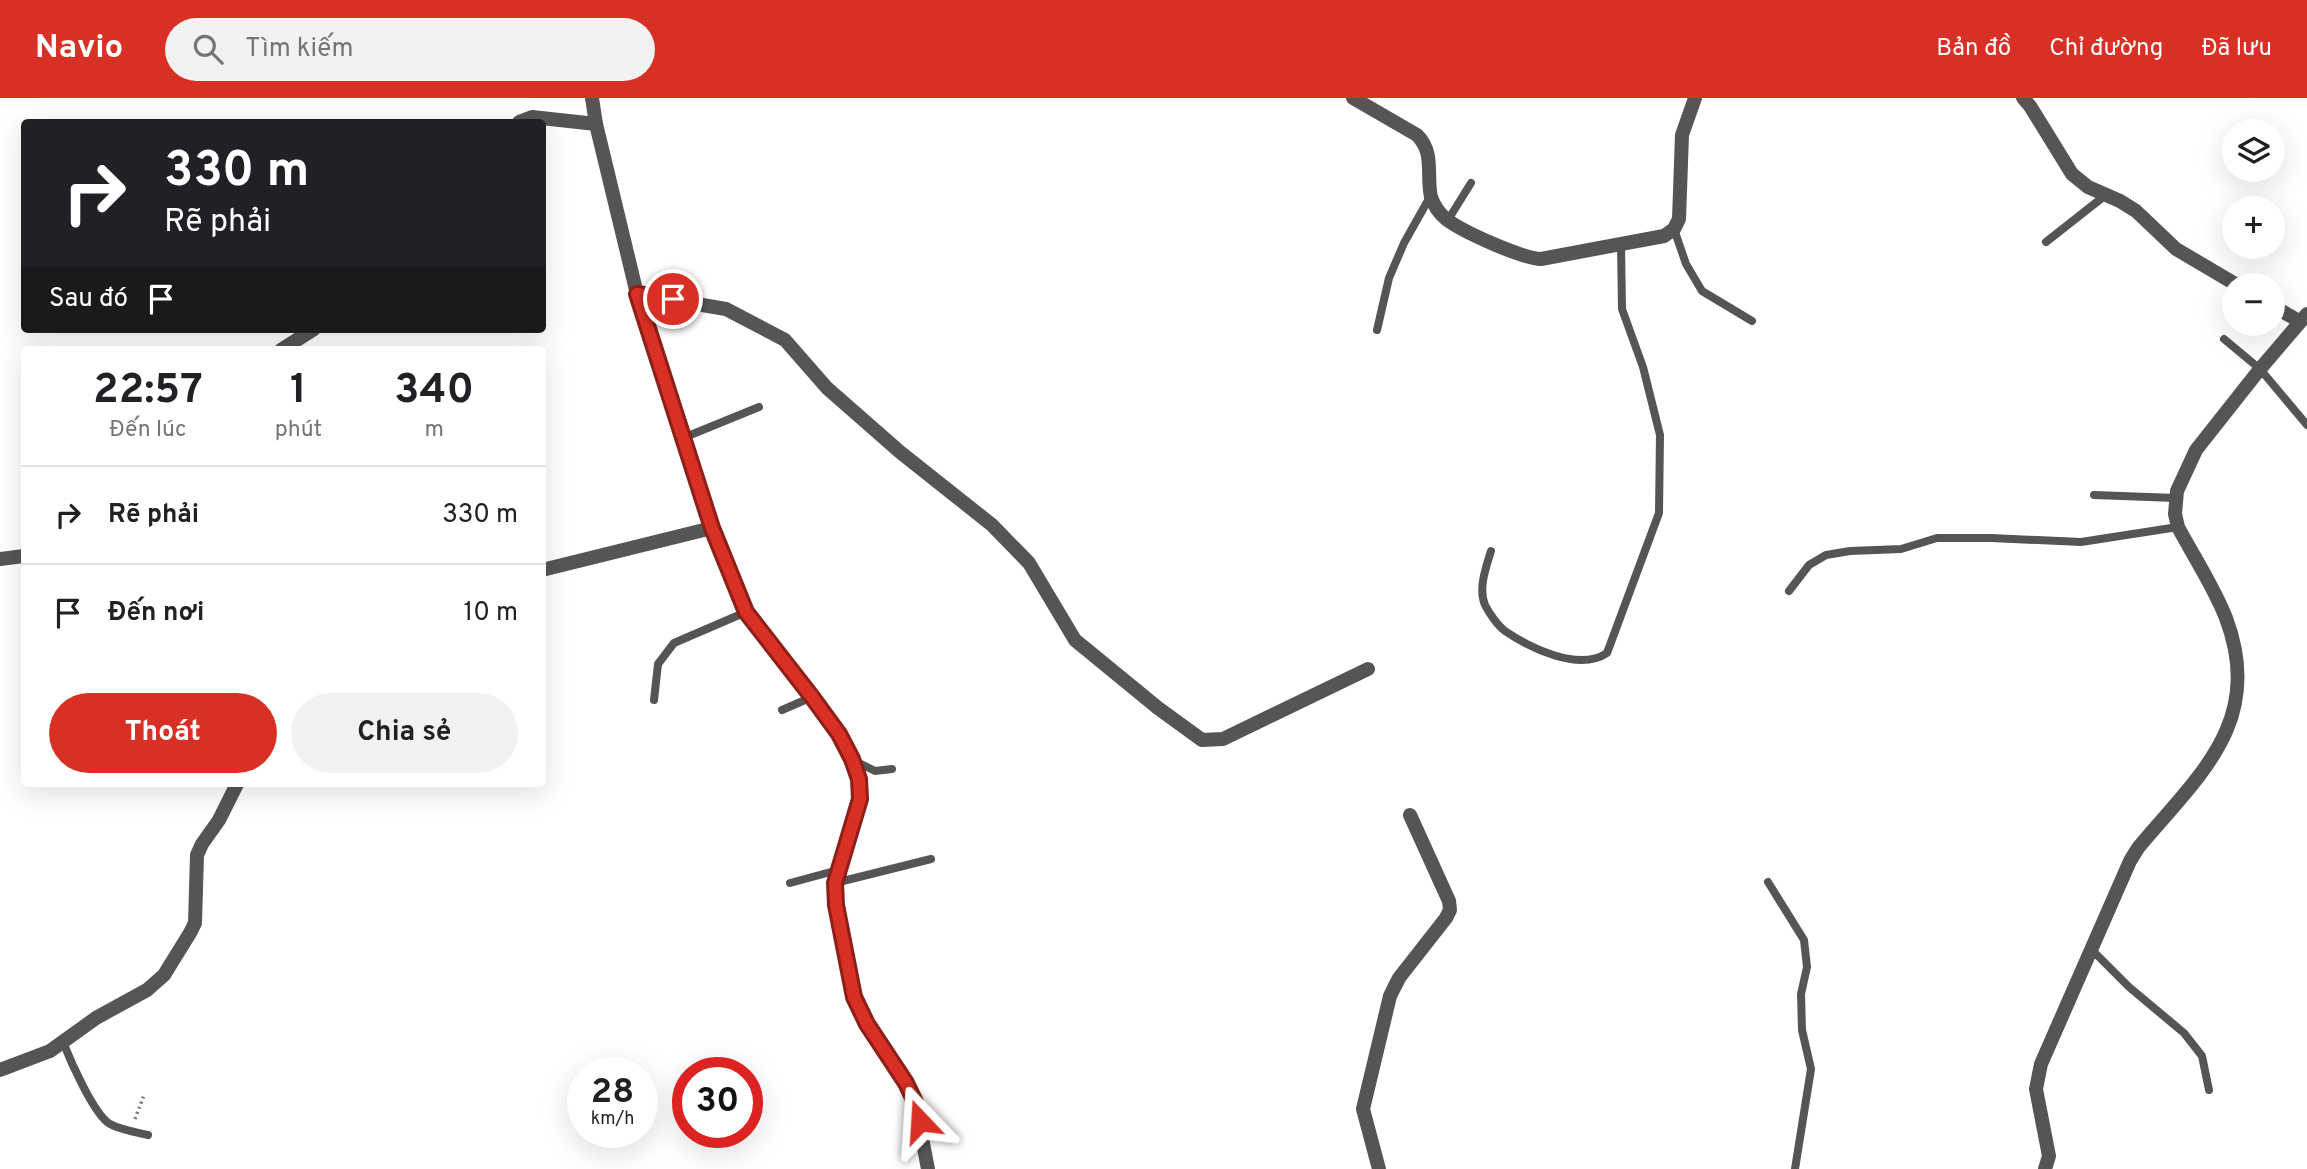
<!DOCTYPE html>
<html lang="vi">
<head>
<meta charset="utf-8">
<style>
  body { margin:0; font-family:Overpass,sans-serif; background:#f2f2f2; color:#202124; height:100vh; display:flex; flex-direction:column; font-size:26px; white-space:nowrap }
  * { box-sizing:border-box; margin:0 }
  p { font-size:23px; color:#757577 }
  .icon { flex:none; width:38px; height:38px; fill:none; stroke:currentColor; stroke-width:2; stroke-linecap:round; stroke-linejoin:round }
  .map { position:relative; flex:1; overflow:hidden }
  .sheet { position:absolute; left:21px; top:248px; width:525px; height:441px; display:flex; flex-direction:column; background:#fff; border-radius:7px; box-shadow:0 7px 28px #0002 }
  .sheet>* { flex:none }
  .top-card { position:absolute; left:21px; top:21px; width:525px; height:214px; border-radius:7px; box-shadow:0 7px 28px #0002; background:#202124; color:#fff; overflow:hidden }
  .fabs { position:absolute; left:2222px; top:21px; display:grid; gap:14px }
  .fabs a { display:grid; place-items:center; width:63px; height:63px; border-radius:50%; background:#fff; box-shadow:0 7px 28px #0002; font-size:35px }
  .speed { position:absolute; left:567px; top:959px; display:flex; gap:14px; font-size:35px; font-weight:700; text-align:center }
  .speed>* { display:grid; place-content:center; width:91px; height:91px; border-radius:50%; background:#fff; box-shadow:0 7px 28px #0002; line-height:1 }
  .speed small { font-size:18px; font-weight:400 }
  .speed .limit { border:10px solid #d22; background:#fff; color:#111 }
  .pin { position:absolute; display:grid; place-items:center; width:60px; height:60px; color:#fff; margin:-30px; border:4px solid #fff; border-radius:50%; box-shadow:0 2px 7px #0007 }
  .me { position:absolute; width:77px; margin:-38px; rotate:340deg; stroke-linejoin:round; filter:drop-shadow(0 0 5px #0008) }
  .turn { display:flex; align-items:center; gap:24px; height:147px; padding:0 28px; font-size:32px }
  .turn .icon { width:91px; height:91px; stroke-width:2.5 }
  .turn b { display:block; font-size:49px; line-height:60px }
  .then { display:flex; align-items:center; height:66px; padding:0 28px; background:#0003; gap:14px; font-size:26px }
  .eta { display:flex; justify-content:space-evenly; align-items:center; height:119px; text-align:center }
  .eta b { font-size:42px; font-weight:700; line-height:49px }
  .cta { display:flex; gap:14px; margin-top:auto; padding:14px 28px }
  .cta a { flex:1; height:80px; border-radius:42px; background:#d93025; color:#fff; font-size:28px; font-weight:700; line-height:80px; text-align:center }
  .cta a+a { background:#f2f2f2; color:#202124 }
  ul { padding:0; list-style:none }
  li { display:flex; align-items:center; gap:21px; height:98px; padding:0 28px; border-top:2px solid #e0e0e0 }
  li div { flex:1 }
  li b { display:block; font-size:26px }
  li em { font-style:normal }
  header { display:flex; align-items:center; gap:42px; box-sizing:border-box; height:98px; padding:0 35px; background:#d93025; color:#fff }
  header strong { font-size:33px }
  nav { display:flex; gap:38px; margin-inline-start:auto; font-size:24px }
  .search { width:490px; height:63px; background:#f2f2f2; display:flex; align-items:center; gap:18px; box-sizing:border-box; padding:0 24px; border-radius:38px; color:#757577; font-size:26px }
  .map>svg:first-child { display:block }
</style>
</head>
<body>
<header>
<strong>Navio</strong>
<div class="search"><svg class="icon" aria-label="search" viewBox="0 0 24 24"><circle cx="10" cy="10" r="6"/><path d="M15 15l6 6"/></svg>Tìm kiếm</div>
<nav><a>Bản đồ</a><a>Chỉ đường</a><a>Đã lưu</a></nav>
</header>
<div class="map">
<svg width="2307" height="1071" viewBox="0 0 2307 1071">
  <rect width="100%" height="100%" fill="#fff"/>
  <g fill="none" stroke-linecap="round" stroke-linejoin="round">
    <!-- path -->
    <polyline stroke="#777" stroke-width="3.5" stroke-dasharray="2 3.5" stroke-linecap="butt" points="135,1021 144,997"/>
    <!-- service -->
    <g stroke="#555" stroke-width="8">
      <polyline points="1448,122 1471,85"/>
      <polyline points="1674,131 1686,166 1702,193 1752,223"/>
      <polyline points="2046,144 2107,96"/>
      <polyline points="1377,232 1389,180 1404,145 1431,97"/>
      <polyline points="2224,241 2260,271 2307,327"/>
      <polyline points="683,340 759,309"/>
      <polyline points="2094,397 2176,400"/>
      <path d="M1491,453C1486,469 1478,491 1485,507C1489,515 1498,528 1505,533C1530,550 1579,574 1607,555L1659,415L1660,337L1643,269L1622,211L1621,146"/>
      <polyline points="1789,493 1809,467 1826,457 1850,453 1901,451 1937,440 1991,440 2081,444 2178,429"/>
      <polyline points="654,602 658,566 674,545 746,514"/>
      <polyline points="782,612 812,599"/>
      <polyline points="855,663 875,673 892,671"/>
      <polyline points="1768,784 1804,842 1807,869 1801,896 1802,932 1811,971 1795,1071"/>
      <polyline points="790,785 838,772"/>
      <polyline points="835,785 931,761"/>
      <polyline points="2091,851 2129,889 2184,935 2202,958 2209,992"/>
      <path d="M63,944C70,962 94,1017 110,1026C121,1032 136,1034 148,1037"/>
    </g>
    <!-- minor -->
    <g stroke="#555" stroke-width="14">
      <polyline points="592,0 596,26 637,196 712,430 746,514 839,636 852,661 859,681 860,701 855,720 835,785 836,807 854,899 867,926 906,985 915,1004 928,1071"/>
      <path d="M1353,0L1417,37C1435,55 1426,76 1431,99C1434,108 1439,115 1446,121C1463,134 1521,160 1541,161L1664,138L1674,131L1679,121L1682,37L1695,0"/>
      <polyline points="2023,0 2030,8 2072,76 2088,89 2120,103 2136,113 2176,151 2237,187"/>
      <polyline points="519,24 532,19 596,26"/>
      <polyline points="637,196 726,211 785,242 827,290 900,354 992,427 1029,465 1075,542 1158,610 1202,642 1223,641 1368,571"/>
      <polyline points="2273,208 2299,223"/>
      <polyline points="281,252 314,231"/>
      <polyline points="0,461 24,458"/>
      <polyline points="542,472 712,430"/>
      <polyline points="0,972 50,953 96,920 147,892 164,877 190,835 195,825 197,757 202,746 219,722 237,686"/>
      <polyline points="1379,1071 1363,1011 1390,898 1399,880 1446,820 1450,812 1449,803 1410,717"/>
      <path d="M2045,1071L2049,1058L2036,991L2041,966L2130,763L2138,750C2199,677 2265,624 2226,520C2214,489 2194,459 2178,429L2175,416L2177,393L2196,352L2260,271L2307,216"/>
    </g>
  </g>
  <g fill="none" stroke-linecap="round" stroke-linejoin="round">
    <defs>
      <polyline id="route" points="673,201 637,196 712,430 746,514 812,599 839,636 852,661 859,681 860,701 835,785 836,807 854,899 867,926 906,985 915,1004 920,1023"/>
    </defs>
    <!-- route casing -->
    <use href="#route" stroke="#8d1f18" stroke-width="18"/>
    <!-- route -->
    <use href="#route" stroke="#d93025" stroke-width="12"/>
  </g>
</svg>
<div class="fabs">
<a><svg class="icon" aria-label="layers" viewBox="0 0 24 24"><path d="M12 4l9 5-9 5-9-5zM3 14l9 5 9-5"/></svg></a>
<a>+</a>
<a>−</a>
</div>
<div class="speed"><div>28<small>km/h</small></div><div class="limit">30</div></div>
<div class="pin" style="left:673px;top:201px;background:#d93025"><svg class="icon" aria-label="arrive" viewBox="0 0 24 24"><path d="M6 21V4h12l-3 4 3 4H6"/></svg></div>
<svg class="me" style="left:920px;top:1023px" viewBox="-20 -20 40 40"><path d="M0-17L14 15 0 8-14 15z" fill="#d93025" stroke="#fff" stroke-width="4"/></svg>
<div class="top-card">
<div class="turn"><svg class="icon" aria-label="right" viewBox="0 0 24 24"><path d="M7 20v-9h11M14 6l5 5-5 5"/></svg><div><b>330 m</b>Rẽ phải</div></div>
<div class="then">Sau đó<svg class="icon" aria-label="arrive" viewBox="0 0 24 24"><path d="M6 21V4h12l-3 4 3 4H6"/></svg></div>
</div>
<section class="sheet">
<div class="eta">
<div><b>22:57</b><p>Đến lúc</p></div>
<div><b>1</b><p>phút</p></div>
<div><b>340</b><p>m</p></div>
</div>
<ul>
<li><svg class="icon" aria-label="right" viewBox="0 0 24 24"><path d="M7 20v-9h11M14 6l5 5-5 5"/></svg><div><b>Rẽ phải</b></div><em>330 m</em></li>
<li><svg class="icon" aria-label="arrive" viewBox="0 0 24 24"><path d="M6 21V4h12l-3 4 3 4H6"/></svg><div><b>Đến nơi</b></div><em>10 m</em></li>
</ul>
<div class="cta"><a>Thoát</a><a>Chia sẻ</a></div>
</section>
</div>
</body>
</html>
